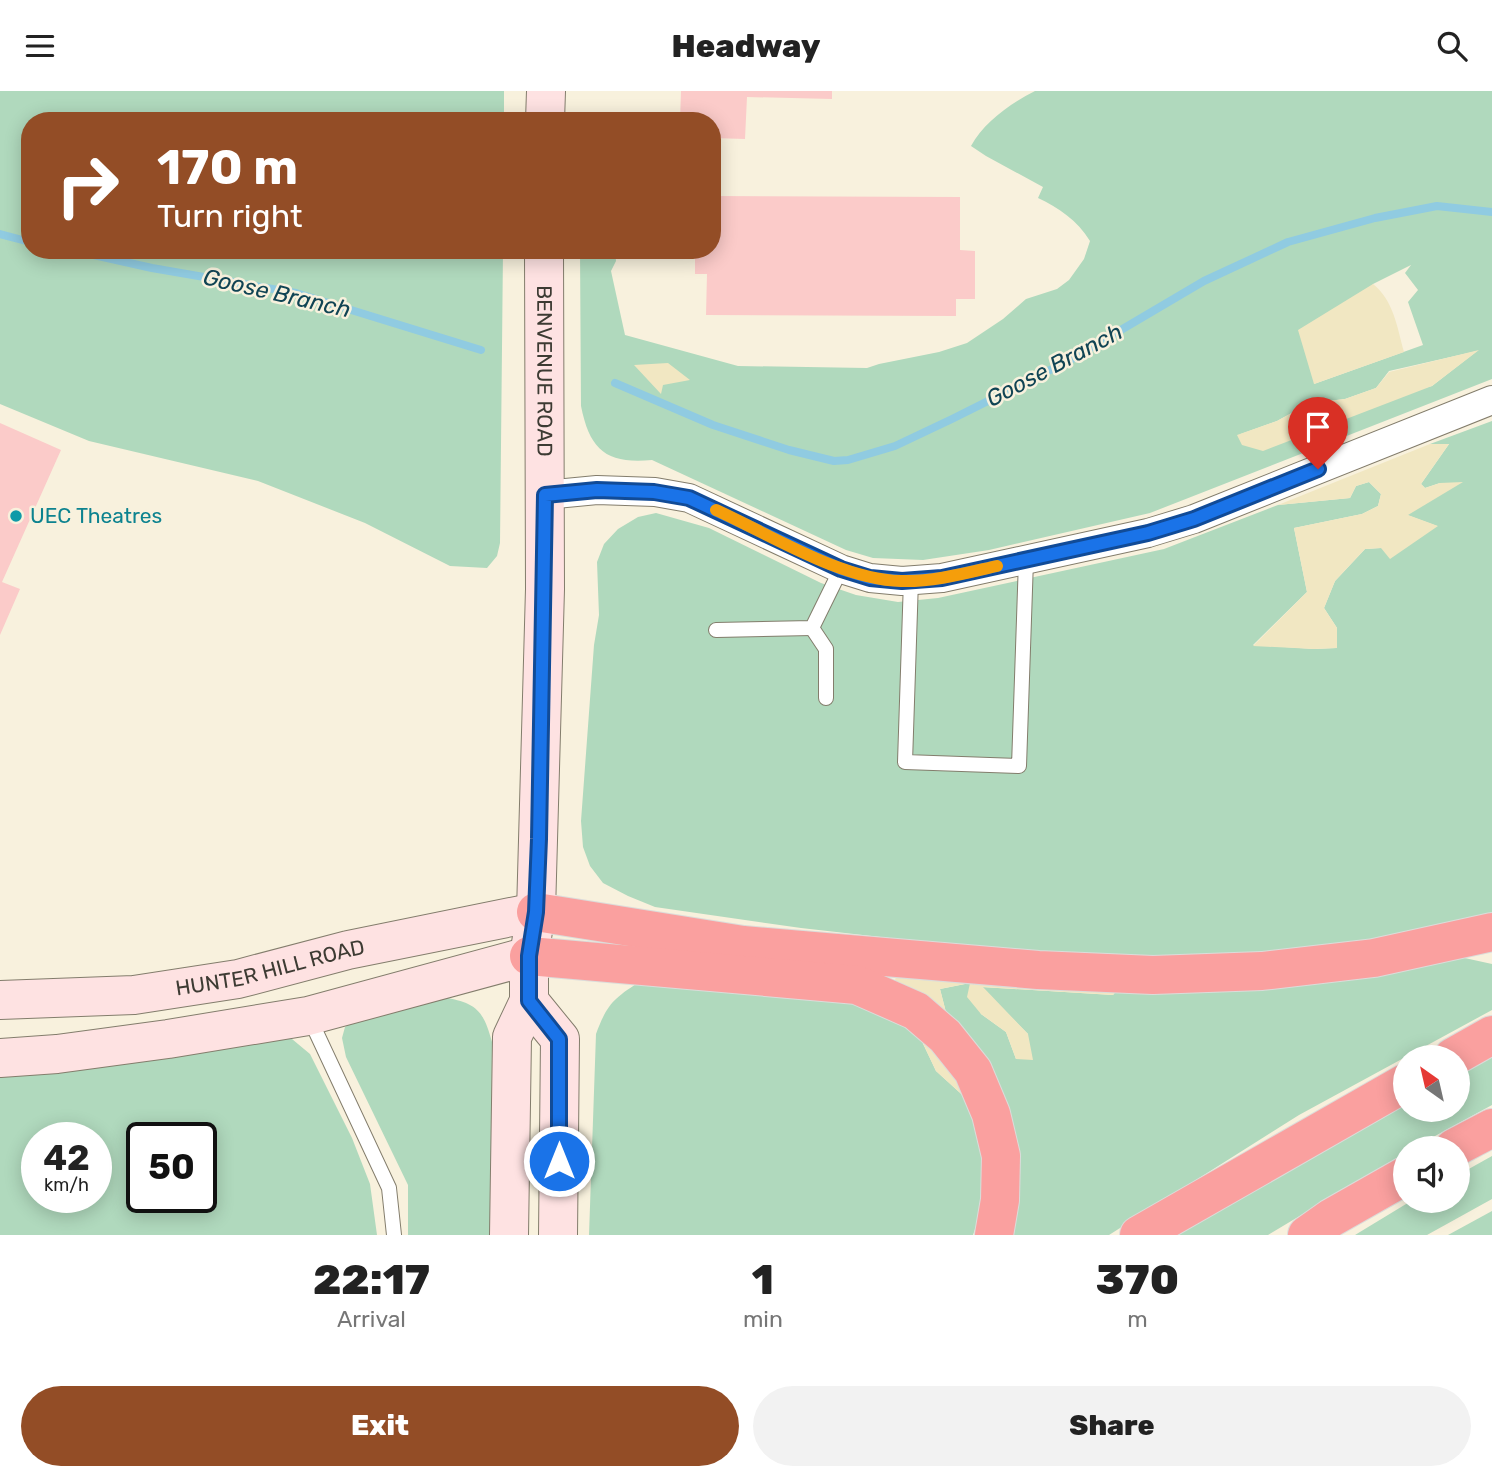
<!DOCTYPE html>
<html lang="en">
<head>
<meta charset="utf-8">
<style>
  body { margin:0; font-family:Rubik,sans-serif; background:#f2f2f2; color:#222; height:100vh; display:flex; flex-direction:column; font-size:26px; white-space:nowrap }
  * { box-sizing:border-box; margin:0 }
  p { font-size:23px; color:#767676 }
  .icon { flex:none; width:38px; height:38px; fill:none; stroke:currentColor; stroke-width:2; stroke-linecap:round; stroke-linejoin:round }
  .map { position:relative; height:1144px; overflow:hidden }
  .details { display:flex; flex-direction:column; background:#fff; flex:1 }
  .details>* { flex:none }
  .guide { position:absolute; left:21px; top:21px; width:700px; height:147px; border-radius:28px; box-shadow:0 4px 18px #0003; background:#934d26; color:#fff; overflow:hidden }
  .needle { width:46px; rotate:326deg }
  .buttons { position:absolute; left:1393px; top:954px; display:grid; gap:14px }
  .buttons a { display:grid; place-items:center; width:77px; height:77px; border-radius:50%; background:#fff; box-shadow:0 4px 18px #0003; font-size:35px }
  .speed { position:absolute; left:21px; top:1031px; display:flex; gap:14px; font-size:35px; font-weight:700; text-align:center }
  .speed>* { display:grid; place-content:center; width:91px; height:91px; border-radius:50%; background:#fff; box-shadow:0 4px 18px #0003; line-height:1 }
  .speed small { font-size:18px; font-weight:400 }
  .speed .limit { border:4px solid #111; border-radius:10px; background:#fff; color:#111 }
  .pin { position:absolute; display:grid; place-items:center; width:60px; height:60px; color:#fff; margin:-72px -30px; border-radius:50% 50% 50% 0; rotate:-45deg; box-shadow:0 0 7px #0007 }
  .pin .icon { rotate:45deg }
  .me { position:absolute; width:77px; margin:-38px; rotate:0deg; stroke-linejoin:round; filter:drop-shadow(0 0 5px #0008) }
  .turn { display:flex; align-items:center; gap:24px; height:147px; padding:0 21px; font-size:32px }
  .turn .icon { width:91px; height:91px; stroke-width:2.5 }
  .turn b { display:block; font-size:49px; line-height:60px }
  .eta { display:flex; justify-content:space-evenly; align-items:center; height:119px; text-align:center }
  .eta b { font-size:42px; font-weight:800; line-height:49px }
  .action { display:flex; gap:14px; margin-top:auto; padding:14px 21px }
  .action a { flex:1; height:80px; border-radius:42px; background:#934d26; color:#fff; font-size:28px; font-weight:800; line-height:80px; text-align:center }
  .action a+a { background:#f2f2f2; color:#222 }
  header { display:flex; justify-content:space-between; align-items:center; height:91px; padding:0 21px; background:#fff; font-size:32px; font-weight:800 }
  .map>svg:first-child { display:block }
</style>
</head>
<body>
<header><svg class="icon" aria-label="menu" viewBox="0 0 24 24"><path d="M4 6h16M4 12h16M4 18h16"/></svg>Headway<svg class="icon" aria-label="search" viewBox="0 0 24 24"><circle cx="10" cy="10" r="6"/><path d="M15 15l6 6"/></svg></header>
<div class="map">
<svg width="1492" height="1144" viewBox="0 0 1492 1144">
  <rect width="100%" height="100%" fill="#f8f1dd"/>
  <!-- green -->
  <g fill="#b0d9bd" fill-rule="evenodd">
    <polygon points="0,0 504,0 504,30 30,30 30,159 503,159 500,452 497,465 487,477 450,475 365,432 258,390 89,350 0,313"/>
    <path d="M1035,0H1492V288L1150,422L989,459L923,469L873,467L846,459L652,369C607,373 590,360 581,315L580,159H615L616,170L611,180L625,244L738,275L867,277L879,273L939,261L967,252L1003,228L1026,208L1057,198L1069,189L1084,168L1090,150C1077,129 1059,117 1038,107L1043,96L986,65L971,55C984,31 1011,12 1035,0ZM1411,174L1405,182L1418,199L1408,211L1423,254L1314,293L1373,193ZM1477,260L1432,295L1238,344L1277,330L1310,312L1345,308L1376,297L1389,280Z"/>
    <polygon points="1492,330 1492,825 1411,847 1223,871 986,858 801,837 655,816 628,805 603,792 590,775 583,756 581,730 594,554 599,524 597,471 604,453 618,438 638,426 656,422 709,437 821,492 856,504 898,511 938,507 1164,458 1278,414 1350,407 1356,395 1369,391 1381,403 1378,415 1362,423 1294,437 1307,501 1253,554 1314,558 1336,557 1337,537 1324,517 1335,490 1365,458 1381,457 1437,435 1407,424 1428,410 1440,392 1425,397 1421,393 1449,353 1430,353"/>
    <polygon points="1451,864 1492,873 1492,919 1299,1024 1109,1144 1003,1144 940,898 970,892 981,923 1006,941 1016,968 1028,943 981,896 1113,904 1122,893"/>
    <path d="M641,890L849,904L917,940L936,980L969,1010L980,1040L985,1085L979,1126L973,1144H589L596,943C607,913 614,907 641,890Z"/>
    <path d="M442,906C476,912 483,918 492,951L491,1144H408V1094L346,966L342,947L345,936L358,928Z"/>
    <path d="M271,947L292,948L310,963L352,1047L370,1093L377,1144H0V980ZM37,1046H96V1106H37ZM142,1046H201V1106H142Z"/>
    <polygon points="1492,961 1492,1014 1413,1057 1405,1057 1405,1062 1268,1144 1175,1144 1405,1006 1405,1018 1458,1018 1458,979"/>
    <polygon points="1492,1065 1492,1108 1427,1144 1355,1144 1411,1110 1458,1110 1458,1084"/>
    <polygon points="1492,1120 1492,1144 1448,1144"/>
  </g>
  <!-- sand -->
  <g fill="#f1e7c2">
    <path d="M1373,193C1394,210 1397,236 1404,261L1314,293L1298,239Z"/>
    <polygon points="1479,259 1432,295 1263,360 1242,354 1237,344 1277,330 1310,312 1345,308 1376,297 1389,281"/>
    <polygon points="668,272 690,289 663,294 661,303 634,274"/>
    <polygon points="1430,353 1449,353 1421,393 1425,397 1440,392 1463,391 1408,424 1438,435 1390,468 1381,457 1365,458 1335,490 1324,517 1337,537 1337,557 1314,558 1253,555 1307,501 1294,437 1362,423 1378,415 1381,403 1369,391 1356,395 1350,407 1278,414"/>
    <polygon points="899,877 1122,893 1113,904 983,896 1028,943 1033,969 1016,968 1006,941 981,923 967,906 970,892 940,898 948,929 894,892"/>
    <polygon points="917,940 949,974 969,1010 936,980"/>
  </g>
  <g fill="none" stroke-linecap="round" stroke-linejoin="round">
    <!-- stream -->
    <g stroke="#90cbe1" stroke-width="8">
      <polyline points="0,143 30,151"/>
      <polyline points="71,159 152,177 296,202 481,259"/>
      <polyline points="615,292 713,334 789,359 834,370 848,369 895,355 952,328 1070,269 1204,190 1288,151 1375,127 1437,115 1492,121"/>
    </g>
  </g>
  <!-- building -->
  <g fill="#fbcbc9">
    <polygon points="681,0 832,0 832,8 747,6 745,48 712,47 712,30 680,30"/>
    <polygon points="712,105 960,106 960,159 975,160 975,208 956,208 956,225 706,224 707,183 695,183 695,159 712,159"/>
    <polygon points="0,332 61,359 2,491 20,498 0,544"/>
  </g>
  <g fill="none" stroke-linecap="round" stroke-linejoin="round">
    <defs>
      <g id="lane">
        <polyline points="911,489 905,671 1019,675 1026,469"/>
        <polyline points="812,537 826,558 826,607"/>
        <polyline points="716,539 812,537 841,478"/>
        <polyline points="309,926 389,1097 394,1144"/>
      </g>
      <polyline id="street" points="545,404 597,399 655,401 689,407 841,478 870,487 902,490 942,487 1148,442 1194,428 1492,309"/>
      <g id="secondary">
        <polyline points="545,30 546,0"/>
        <path id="s1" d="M544,159L545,498L536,821L529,865V910L560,948L558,1144"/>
        <path id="s2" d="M0,909L134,904L238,888L348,859L536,821"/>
        <polyline points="0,967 57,963 168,948 308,925 529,865"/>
        <polyline points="509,1144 512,946 529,910"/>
      </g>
      <g id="highway">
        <polyline points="536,821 743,854 1038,879 1153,884 1262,880 1374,867 1492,841"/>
        <polyline points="529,865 857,894 916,920 945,945 973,980 991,1023 1001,1065 1000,1109 994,1144"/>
        <polyline points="1453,966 1492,944"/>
        <polyline points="1454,1057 1492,1037"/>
        <polyline points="1139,1144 1405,992"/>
        <polyline points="1307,1144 1331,1127 1405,1085"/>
      </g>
    </defs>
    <!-- lane casing -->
    <use href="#lane" stroke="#837d6c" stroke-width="16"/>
    <!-- street casing -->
    <use href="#street" stroke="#837d6c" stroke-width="30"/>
    <!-- secondary casing -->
    <use href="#secondary" stroke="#837d6c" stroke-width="40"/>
    <!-- highway casing -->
    <use href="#highway" stroke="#dcdcda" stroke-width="40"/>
    <!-- lane -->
    <use href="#lane" stroke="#fff" stroke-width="14"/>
    <!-- street -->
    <use href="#street" stroke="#fff" stroke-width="28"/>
    <!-- secondary -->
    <use href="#secondary" stroke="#fee2e2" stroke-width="38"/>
    <!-- highway -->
    <use href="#highway" stroke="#faa09f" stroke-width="38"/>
  </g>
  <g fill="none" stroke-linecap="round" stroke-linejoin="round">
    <defs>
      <polyline id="route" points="559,1070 559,948 529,910 529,865 536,821 539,748 545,404 597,399 654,401 689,407 841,478 870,487 902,490 942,487 1148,442 1194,428 1318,378"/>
    </defs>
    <!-- route casing -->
    <use href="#route" stroke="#114b97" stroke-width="18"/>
    <!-- route -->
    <use href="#route" stroke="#1a73e8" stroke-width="12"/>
    <!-- slow -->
    <path stroke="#f59e0b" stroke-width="12" d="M716,419C771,444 842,489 901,490C934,491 966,482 997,475"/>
  </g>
  <!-- markers -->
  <circle fill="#0f9aa8" stroke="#f8f1dd" stroke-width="2.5" cx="16" cy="425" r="7"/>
  <g text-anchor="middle" stroke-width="5" stroke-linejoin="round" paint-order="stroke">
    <!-- street labels -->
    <g font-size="21" fill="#3d3b33" stroke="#f8f1dd">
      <text dy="7" stroke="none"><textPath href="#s1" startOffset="121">BENVENUE ROAD</textPath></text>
      <text dy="7" stroke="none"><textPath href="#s2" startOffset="273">HUNTER HILL ROAD</textPath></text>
    </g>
    <!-- culture labels -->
    <g font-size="21" fill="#0d838f" stroke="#f8f1dd" text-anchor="start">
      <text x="30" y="432">UEC Theatres</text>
    </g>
    <!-- water labels -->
    <g font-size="23" font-style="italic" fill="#104454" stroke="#f8f1dd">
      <text transform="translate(277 202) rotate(13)" y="8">Goose Branch</text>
      <text transform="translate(1054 274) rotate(-28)" y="8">Goose Branch</text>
    </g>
  </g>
</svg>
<div class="buttons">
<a><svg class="needle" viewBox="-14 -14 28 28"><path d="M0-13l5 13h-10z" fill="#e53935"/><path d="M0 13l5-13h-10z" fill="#767676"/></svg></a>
<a><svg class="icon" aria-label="sound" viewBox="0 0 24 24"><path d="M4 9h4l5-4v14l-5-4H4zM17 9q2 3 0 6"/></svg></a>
</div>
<div class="speed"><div>42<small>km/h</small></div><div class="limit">50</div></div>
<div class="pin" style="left:1318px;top:378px;background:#d93025"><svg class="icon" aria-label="arrive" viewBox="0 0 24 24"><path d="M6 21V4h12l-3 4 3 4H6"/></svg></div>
<svg class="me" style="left:559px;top:1070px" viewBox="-20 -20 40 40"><circle r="17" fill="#1a73e8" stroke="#fff" stroke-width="3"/><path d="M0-11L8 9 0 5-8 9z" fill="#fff"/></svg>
<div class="guide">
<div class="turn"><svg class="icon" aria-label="right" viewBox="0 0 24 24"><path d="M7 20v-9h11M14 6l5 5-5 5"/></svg><div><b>170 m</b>Turn right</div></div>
</div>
</div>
<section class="details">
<div class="eta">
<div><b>22:17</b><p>Arrival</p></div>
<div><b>1</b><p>min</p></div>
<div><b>370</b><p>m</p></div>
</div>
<div class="action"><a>Exit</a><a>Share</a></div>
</section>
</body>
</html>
